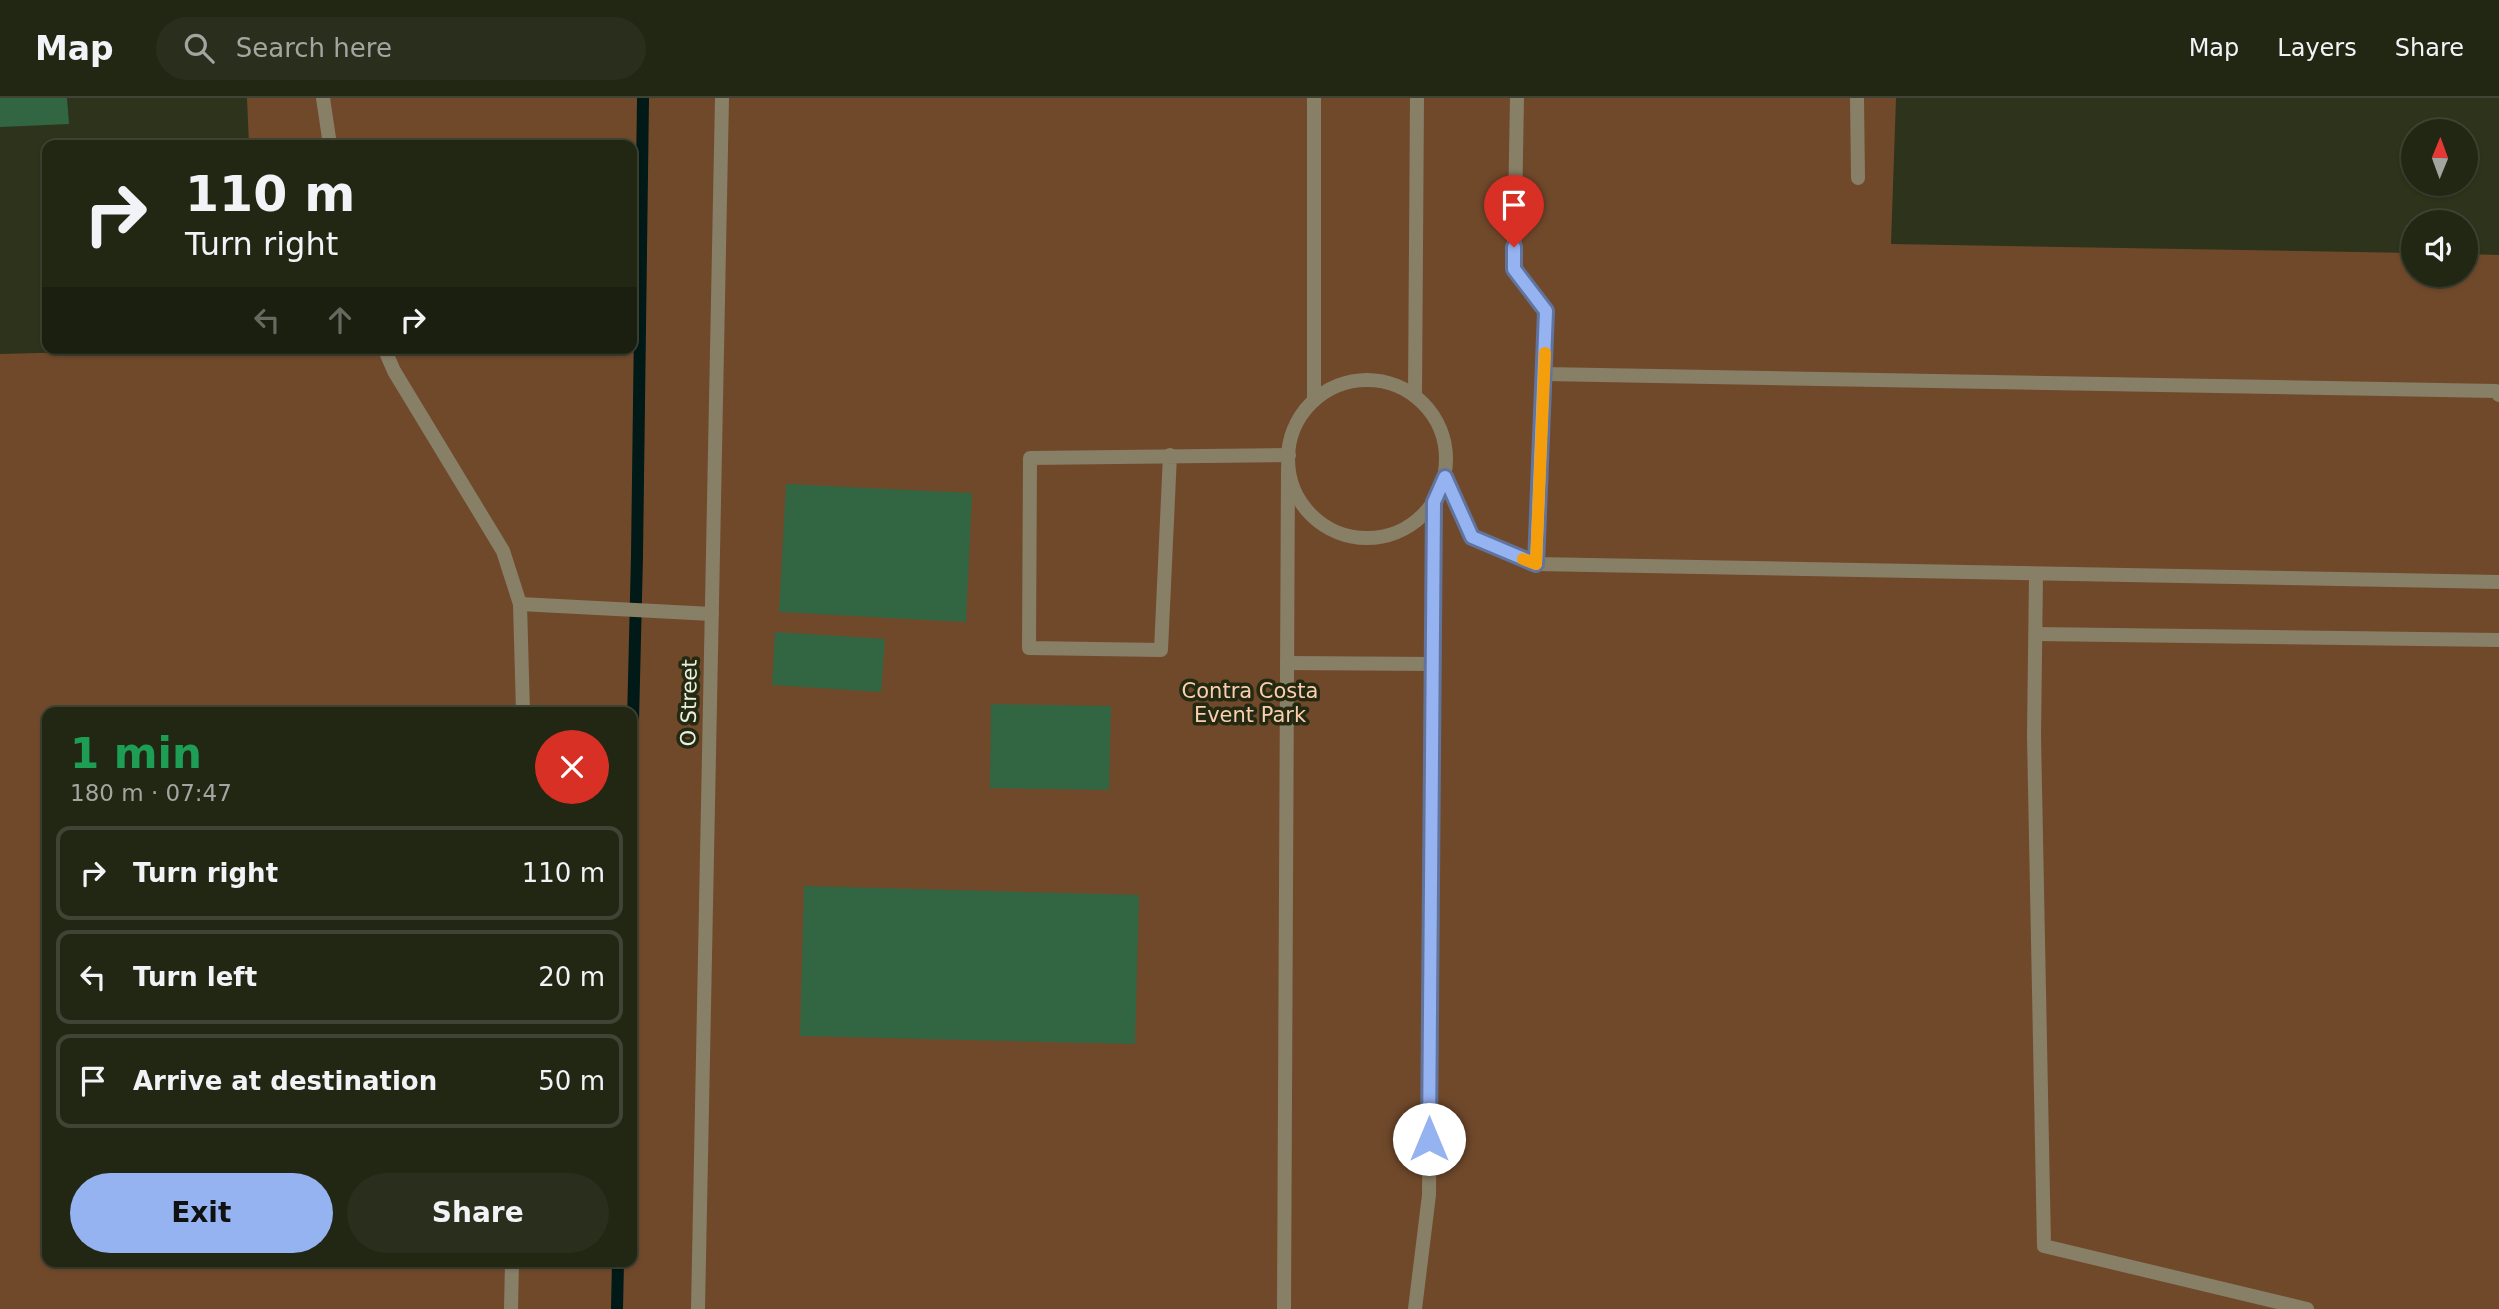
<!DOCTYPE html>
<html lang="en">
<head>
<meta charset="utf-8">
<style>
  body { margin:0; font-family:"DejaVu Sans",sans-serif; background:#2a2f1d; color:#f1f3f6; height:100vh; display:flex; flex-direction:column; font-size:26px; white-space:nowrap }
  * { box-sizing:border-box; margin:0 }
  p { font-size:23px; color:#a2a5a0 }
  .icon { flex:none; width:38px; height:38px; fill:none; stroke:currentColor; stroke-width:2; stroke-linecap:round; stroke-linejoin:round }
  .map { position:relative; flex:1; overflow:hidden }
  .drawer { position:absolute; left:42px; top:609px; width:595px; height:560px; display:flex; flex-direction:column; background:#222714; border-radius:14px; box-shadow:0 2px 5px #0004,0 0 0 2px #3f4434 }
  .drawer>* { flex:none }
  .hud { position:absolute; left:42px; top:42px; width:595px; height:214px; border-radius:14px; box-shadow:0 2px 5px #0004,0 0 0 2px #3f4434; background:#222714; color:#f1f3f6; overflow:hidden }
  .needle { width:46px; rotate:1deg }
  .buttons { position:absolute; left:2401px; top:21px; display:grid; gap:14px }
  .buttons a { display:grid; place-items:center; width:77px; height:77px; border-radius:50%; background:#222714; box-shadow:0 2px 5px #0004,0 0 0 2px #3f4434; font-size:35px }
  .pin { position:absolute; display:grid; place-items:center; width:60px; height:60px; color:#fff; margin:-72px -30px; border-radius:50% 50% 50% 0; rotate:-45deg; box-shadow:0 0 7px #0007 }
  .pin .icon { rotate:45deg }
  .me { position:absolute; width:77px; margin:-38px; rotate:0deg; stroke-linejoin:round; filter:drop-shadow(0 0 5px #0008) }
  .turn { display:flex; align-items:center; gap:24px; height:147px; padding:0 28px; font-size:32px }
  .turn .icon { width:91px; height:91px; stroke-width:2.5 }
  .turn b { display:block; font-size:49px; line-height:60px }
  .lanes { display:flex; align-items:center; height:66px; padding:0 28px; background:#0003; justify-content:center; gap:35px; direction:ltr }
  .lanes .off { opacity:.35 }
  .round { display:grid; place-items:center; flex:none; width:74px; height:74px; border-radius:37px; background:#2a2f1d }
  .head { display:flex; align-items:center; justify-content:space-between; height:119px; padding:0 28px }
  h1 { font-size:42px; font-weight:800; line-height:52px; color:#1e9e55 }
  .primary-button { display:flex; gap:14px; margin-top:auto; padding:14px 28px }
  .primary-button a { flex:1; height:80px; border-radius:42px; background:#95b2f1; color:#111; font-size:28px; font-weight:800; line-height:80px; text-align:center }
  .primary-button a+a { background:#2a2f1d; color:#f1f3f6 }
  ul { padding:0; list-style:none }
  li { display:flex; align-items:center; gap:21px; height:94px; margin:0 14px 10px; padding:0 14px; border:4px solid #3f4434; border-radius:14px }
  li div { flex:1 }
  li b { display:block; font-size:26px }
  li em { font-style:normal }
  header { display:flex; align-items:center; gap:42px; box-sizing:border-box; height:98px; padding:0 35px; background:#222714; border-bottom:2px solid #3f4434 }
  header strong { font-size:33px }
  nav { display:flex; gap:38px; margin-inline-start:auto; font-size:24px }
  .search { width:490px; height:63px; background:#2a2f1d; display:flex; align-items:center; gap:18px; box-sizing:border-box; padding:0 24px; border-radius:38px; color:#a2a5a0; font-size:26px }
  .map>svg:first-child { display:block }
</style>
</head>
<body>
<header>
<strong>Map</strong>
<div class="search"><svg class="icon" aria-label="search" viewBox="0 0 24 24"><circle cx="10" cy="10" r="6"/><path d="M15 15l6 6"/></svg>Search here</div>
<nav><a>Map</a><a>Layers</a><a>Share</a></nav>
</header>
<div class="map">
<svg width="2499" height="1211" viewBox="0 0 2499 1211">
  <rect width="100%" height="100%" fill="#2d341b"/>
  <!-- green -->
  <path fill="#70492b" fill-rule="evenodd" d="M247,0H1896L1891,146L2413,155V177H2466V156L2499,157V1211H0V256L238,250H632V47H249ZM47,614H632V1164H47Z"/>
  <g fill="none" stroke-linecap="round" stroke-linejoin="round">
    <!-- stream -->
    <g stroke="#011917" stroke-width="12">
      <polyline points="632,664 637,458 643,0"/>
      <polyline points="617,1211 618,1164"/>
    </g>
  </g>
  <!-- building -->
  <g fill="#326643">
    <polygon points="0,0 67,0 69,26 0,29"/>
    <polygon points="786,386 972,395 966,524 779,514"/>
    <polygon points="775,534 885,541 881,594 772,587"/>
    <polygon points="991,606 1111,608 1109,692 990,690"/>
    <polygon points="804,788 1139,797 1135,946 800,938"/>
  </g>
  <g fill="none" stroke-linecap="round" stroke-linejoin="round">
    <!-- lane -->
    <g stroke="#887f67" stroke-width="14">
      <polyline points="323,0 330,47"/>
      <polyline points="1517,0 1514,171 1546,213 1536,466"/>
      <polyline points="1857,0 1858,80"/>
      <polyline points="384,250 394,273 503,453 520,506 523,614"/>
      <polyline points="1544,276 2496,293 2499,297"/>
      <polyline points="1170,357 1161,552 1029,550 1030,360 1289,357"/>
      <polyline points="2036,476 2034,638 2044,1148 2307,1211"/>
      <polyline points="520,506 712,516"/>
      <polyline points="2036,536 2499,542"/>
      <polyline points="511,1211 512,1164"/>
    </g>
    <!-- street -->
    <g stroke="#887f67" stroke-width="14">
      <circle cx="1367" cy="361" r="79"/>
      <polyline points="1415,298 1417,0"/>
      <polyline points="1314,301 1314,0"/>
      <polyline points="1445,379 1472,439 1536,466 2499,484"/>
      <polyline points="1287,565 1433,566"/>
      <polyline points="698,1211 722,0"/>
      <polyline points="1284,1211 1288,370"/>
      <polyline points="1415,1211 1429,1097 1434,404"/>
    </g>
  </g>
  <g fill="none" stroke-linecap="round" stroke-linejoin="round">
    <defs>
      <polyline id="route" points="1429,1041 1434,404 1445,379 1472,439 1536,466 1546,213 1514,171 1514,149"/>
    </defs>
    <!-- route casing -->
    <use href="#route" stroke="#61749d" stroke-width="18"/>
    <!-- route -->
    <use href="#route" stroke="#95b2f1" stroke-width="12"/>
    <!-- slow -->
    <polyline stroke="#f59e0b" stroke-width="12" points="1523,461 1536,466 1545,255"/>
  </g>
  <g text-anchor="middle" stroke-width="7" stroke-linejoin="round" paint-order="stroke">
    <!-- park labels -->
    <g font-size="21" fill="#fbceae" stroke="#242a11">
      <text x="1250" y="600">Contra Costa<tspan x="1250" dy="24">Event Park</tspan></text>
    </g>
    <!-- street labels -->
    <g font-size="21" fill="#eaefdf" stroke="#242a11">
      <text transform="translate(689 605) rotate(-89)" y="7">O Street</text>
    </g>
  </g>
</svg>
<div class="buttons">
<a><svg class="needle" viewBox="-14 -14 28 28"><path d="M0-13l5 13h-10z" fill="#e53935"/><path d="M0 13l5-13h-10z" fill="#a2a5a0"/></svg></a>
<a><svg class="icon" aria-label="sound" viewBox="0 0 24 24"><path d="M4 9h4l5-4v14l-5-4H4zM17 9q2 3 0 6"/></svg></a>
</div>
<div class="pin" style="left:1514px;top:149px;background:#d93025"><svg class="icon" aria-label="arrive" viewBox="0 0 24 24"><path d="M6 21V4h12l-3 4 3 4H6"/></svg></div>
<svg class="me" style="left:1429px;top:1041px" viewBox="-20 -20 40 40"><circle r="19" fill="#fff"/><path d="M0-13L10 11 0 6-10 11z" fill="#95b2f1"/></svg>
<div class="hud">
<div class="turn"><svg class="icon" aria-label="right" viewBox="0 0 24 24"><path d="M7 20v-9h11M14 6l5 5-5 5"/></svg><div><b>110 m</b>Turn right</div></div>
<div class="lanes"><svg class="icon off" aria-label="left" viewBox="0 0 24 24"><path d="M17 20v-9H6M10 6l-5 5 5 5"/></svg><svg class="icon off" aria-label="ahead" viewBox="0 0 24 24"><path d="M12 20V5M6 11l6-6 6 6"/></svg><svg class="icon" aria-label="right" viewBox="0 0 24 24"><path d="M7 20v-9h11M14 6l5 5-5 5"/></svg></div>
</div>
<section class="drawer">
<div class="head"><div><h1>1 min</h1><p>180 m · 07:47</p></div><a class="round" style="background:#d93025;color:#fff"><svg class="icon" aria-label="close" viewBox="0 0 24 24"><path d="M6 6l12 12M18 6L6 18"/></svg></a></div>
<ul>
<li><svg class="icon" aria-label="right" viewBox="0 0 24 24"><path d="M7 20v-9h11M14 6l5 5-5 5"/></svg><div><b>Turn right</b></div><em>110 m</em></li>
<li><svg class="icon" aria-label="left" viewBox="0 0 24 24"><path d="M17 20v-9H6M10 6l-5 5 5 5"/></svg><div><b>Turn left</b></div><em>20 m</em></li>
<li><svg class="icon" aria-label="arrive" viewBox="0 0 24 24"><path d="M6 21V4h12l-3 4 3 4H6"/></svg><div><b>Arrive at destination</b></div><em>50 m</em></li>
</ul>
<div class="primary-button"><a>Exit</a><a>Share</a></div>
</section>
</div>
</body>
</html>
